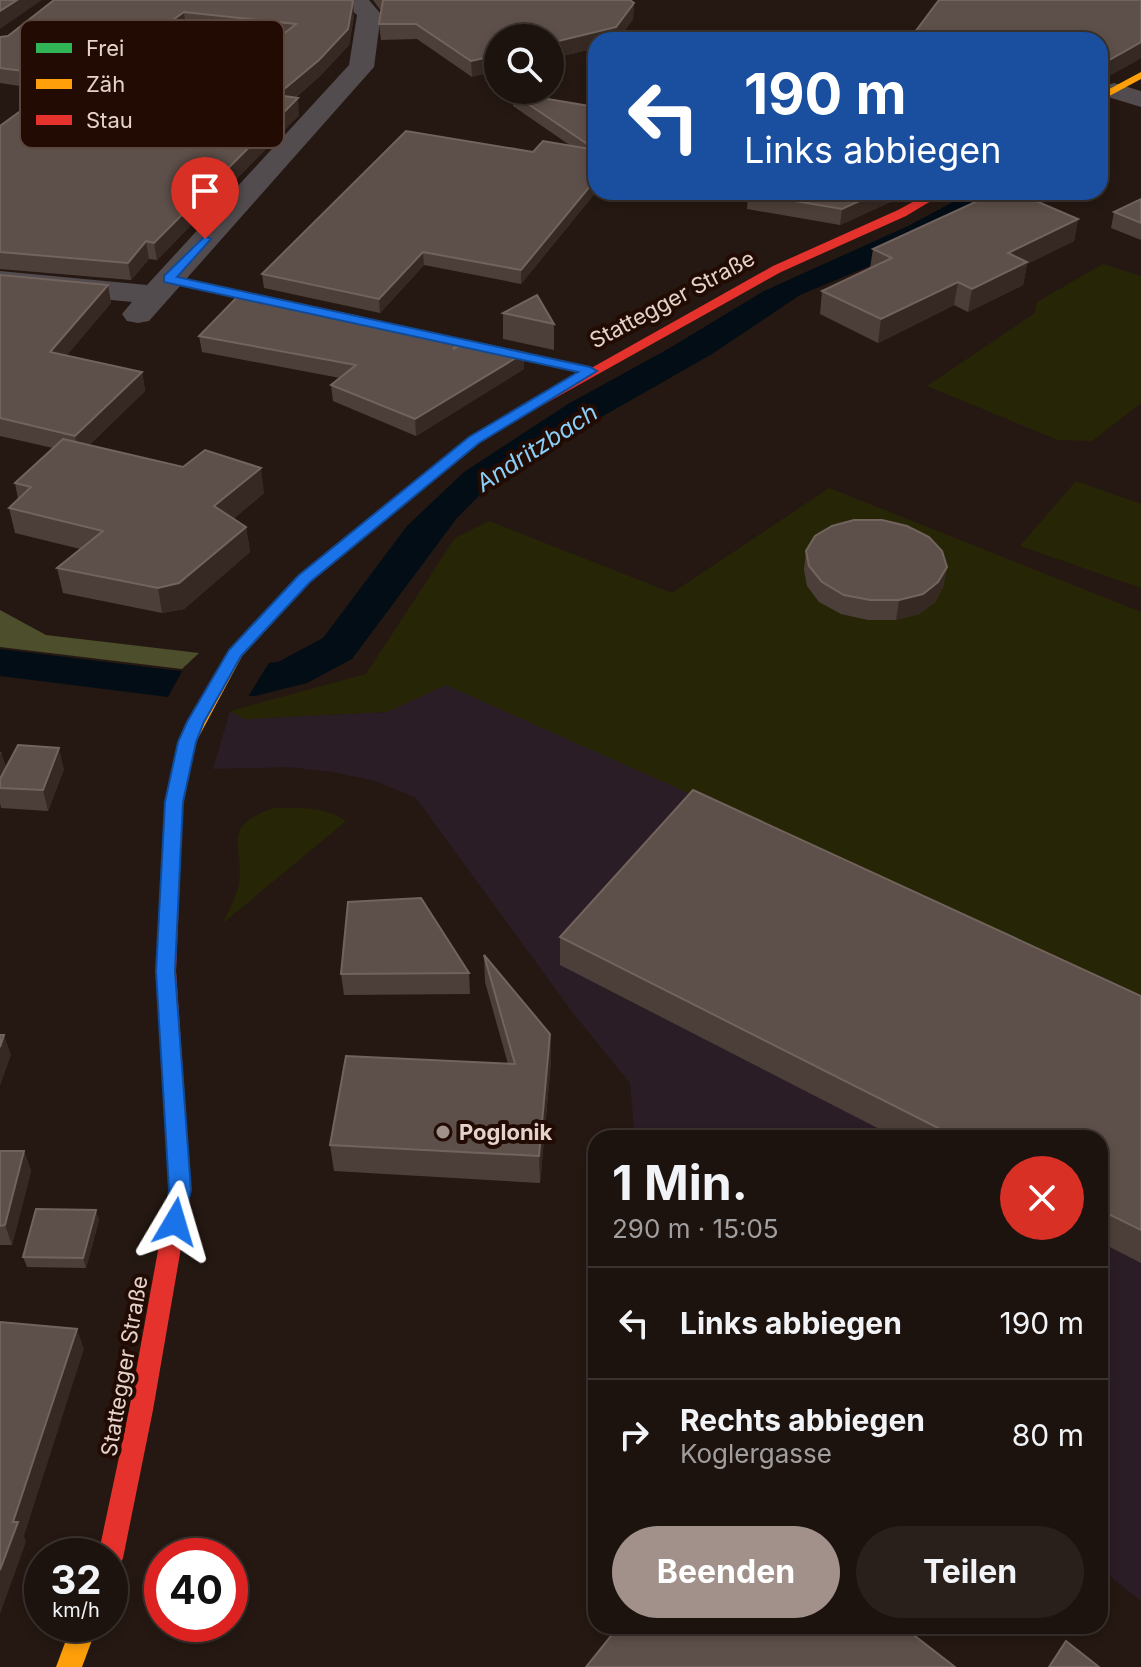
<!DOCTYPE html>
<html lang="de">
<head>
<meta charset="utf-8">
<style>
  body { margin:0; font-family:Inter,sans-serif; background:#29201c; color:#f1f3f6; height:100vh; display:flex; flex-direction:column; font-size:30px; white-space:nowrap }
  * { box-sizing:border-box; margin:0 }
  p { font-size:26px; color:#a09e9e }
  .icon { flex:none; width:44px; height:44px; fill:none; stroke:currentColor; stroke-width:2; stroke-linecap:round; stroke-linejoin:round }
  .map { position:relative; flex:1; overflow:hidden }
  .panel { position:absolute; left:588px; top:1130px; width:520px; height:504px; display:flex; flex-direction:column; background:#1c120e; border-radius:24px; box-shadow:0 4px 12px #0003,0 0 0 2px #3a322e }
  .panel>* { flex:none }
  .guide { position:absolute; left:588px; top:32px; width:520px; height:168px; border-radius:24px; box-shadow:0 4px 12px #0003,0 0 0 2px #3a322e; background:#1a4fa0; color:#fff; overflow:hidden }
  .fabs { position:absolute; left:484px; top:24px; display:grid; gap:16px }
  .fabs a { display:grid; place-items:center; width:80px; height:80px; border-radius:50%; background:#1c120e; box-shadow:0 4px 12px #0003,0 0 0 2px #3a322e; font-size:40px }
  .speed { position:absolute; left:24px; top:1538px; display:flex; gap:16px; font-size:40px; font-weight:700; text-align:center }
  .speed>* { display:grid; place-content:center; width:104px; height:104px; border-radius:50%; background:#1c120e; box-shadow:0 4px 12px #0003,0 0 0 2px #3a322e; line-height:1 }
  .speed small { font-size:20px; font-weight:400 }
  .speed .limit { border:12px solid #d22; background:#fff; color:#111 }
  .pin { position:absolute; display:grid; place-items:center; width:68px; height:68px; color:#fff; margin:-82px -34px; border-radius:50% 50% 50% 0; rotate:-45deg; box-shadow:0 0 8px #0007 }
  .pin .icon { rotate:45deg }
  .me { position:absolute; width:88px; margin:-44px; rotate:7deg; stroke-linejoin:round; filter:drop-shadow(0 0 6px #0008) }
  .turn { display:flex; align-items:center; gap:28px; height:168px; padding:0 24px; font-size:36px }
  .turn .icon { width:104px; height:104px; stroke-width:2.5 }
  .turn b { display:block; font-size:56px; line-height:68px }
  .round { display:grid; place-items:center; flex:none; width:84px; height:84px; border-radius:42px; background:#29201c }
  .headline { display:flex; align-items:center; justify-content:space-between; height:136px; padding:0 24px }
  h1 { font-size:48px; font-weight:700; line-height:60px }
  .action { display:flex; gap:16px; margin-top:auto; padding:16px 24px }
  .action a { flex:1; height:92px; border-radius:48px; background:#a1918a; color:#fff; font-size:32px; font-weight:700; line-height:92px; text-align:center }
  .action a+a { background:#29201c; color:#f1f3f6 }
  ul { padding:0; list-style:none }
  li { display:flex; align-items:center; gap:24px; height:112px; padding:0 24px; border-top:2px solid #3a322e }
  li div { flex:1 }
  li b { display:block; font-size:30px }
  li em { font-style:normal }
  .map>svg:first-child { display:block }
</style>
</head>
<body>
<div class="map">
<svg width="1141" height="1667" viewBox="0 0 1141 1667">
  <rect width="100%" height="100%" fill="#251812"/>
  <!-- education -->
  <polygon fill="#2b1d26" points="446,684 1141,995 1141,1601 1100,1568 1100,1138 635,1138 630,1083 573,1013 416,798 376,781 333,772 288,767 213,769 230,711 244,719 387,712"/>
  <!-- green -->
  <g fill="#262607">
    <polygon points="1103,264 1141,276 1141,403 1092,441 1058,440 927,386 1035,313 1037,302"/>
    <polygon points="1076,481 1141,504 1141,588 1020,546"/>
    <polygon points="829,488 1141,612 1141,995 446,685 387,712 244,719 230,711 366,674 455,538 489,521 672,593"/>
    <path d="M274,808C300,808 324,806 346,821L223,923C228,912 235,900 238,888C247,846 216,828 274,808Z"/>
  </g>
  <!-- forest -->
  <polygon fill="#4d4e2b" points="0,610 46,635 199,653 182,669 0,647"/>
  <!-- water -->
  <polygon fill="#030d16" points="972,192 1020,192 934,239 800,295 712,354 591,423 489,486 457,518 352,659 307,683 255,696 168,697 0,676 0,649 180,671 278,662 323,638 407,526 464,472 568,404 668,349 764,291 908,226"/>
  <!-- pier -->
  <polygon fill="#251812" points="272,658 246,700 174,701 168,697 185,666"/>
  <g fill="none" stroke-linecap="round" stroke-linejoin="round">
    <!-- street -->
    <g fill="#524c4f" fill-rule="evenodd">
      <path d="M331,0H369L381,14L374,67L149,321L138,323L127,321L122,314L132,302L0,289V271L147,285L349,65L357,15C350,7 337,9 331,0Z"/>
      <polygon points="1114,83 1141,91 1141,107 1105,96 1101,91 1105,86"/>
    </g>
    <!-- fast -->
    <polygon fill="#30b455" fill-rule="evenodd" points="168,275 590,367 597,371 590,375 164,282 164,276"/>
    <!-- slow -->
    <g fill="#ff9f0a" fill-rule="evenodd">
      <polygon points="1141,72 1141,79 1100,101 1100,94"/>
      <polygon points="527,404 532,405 532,411 479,443 310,582 242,656 196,742 183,802 180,874 178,879 164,879 162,874 165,802 178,742 229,650 300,576 469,437"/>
      <polygon points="72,1624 98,1624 82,1667 56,1667"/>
    </g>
    <!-- jam -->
    <g fill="#e5322d" fill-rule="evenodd">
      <polygon points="931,192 946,192 906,216 781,272 532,411 522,411 520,408 773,266 898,210"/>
      <polygon points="171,867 180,874 176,971 191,1190 153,1410 123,1558 119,1567 110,1570 110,1556 98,1556 129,1410 169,1190 156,971 162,874"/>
    </g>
  </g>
  <!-- wall -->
  <g fill="#4c3f39">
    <polygon points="54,0 354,16 349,45 320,76 295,98 299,115 157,260 149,259 131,280 0,269 0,126 164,130 279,38 186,28 155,51 124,46 66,93 0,83 0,37 8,36"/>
    <polygon points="373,0 630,0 634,3 633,19 618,40 596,40 596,48 550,59 550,38 472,77 417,39 381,40 379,24 381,11"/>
    <polygon points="1100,40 1141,58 1100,81"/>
    <polygon points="512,93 596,107 596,192 521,284 424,265 380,313 264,288 262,274 533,152 571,146 513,106"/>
    <polygon points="748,193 908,194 840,225 747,209"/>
    <polygon points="1141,199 1141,240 1111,228 1114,212"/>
    <polygon points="1078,219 1074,241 1027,264 1023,285 968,312 954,305 878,343 820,314 822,291 870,268 873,249"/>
    <polygon points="0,275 108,285 111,303 66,356 142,372 145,391 89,445 264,493 233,519 246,527 250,552 184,609 162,613 63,593 57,568 80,549 15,533 9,508 18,499 15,483 53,448 0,436"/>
    <polygon points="503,313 554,324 554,350 503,339"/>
    <polygon points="360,317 360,320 457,347 524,353 524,369 416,436 333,401 331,385 340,378 202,352 199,336"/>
    <polygon points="806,551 947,567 943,587 935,602 919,614 896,620 868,620 841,614 819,602 807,586 804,570"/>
    <polygon points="0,752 1,752 6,768 64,769 48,811 1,808 0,803"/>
    <polygon points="560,937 1141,996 1141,1263 1100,1242 1100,1138 897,1138 560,965"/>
    <polygon points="484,955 550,1034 551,1061 540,1183 334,1171 330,1145 508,1064 485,982"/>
    <polygon points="469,973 470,994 344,995 341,974"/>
    <polygon points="0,1151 24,1151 31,1171 12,1245 0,1245"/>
    <polygon points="99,1220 86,1268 27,1267 23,1257"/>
  </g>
  <!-- shaded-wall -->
  <g fill="#362923">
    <polygon points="17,0 42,0 0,29 0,11"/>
    <polygon points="353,1 354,16 349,45 320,76 279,111 277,95"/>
    <polygon points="634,3 633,19 618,40 596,40 596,48 550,59 550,43"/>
    <polygon points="184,12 186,28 155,51 152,35"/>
    <polygon points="122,31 124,46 66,93 63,76"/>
    <polygon points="1141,42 1141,58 1100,81 1104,63"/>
    <polygon points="498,55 498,71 472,77 471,61"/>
    <polygon points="298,98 299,115 157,260 154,243"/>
    <polygon points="596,179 596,192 521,284 521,270"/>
    <polygon points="879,192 908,192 908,194 840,225 842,209"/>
    <polygon points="1078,219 1074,241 1027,264 1023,285 968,312 972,289 1008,253"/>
    <polygon points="146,241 149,259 131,280 128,263"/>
    <polygon points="423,252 424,265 380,313 379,299"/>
    <polygon points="958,282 954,305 878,343 881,319"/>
    <polygon points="108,285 111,303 54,370 50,352"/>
    <polygon points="524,353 524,369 416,436 415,419"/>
    <polygon points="142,372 145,391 79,454 75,436"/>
    <polygon points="261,468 264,493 218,531 214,506"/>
    <polygon points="246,527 250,552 184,609 162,613 158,588"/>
    <polygon points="947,567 943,587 935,602 919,614 896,620 899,600"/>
    <polygon points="59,748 64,769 48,811 43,790"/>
    <polygon points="1,752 7,772 0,785 0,755"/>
    <polygon points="550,1034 551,1061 540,1183 539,1156"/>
    <polygon points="4,1035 11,1055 0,1086 0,1047"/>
    <polygon points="24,1151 31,1171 12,1245 5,1225"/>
    <polygon points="96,1210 99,1220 86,1268 83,1258"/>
    <polygon points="77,1329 84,1349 24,1536 26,1542 0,1614 0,1570 13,1522"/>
  </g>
  <!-- building -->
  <g fill="#5d4f49" stroke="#72635d" stroke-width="2">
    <polygon points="0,0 17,0 0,11"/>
    <polygon points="54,0 351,0 353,1 348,29 319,60 277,95 298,98 154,243 146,241 128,263 0,252 0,126 26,107 164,130 296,24 184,12 152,35 122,31 63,76 0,68 0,37 8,36"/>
    <polygon points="383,0 630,0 634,3 616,27 550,43 550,38 498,38 498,55 471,61 416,24 379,24"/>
    <polygon points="939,0 1141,0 1141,42 1104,63 1100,62 1100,40 909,40"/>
    <polygon points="512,93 596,107 596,179 521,270 423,252 379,299 262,274 406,131 533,152 543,141 596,150"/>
    <polygon points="749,192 879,192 842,209 748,193"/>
    <polygon points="997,192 1015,192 1078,219 1008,253 1027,262 972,289 958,282 881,319 822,291 892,258 873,249"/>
    <polygon points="1141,199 1141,223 1114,212"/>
    <polygon points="0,275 108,285 50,352 142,372 75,436 0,418"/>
    <polygon points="242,292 360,317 358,319 457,345 453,349 469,341 524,353 415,419 331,385 356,365 199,336"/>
    <polygon points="537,295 554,324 503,313"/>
    <polygon points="63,439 183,467 205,450 261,468 214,506 246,527 179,583 158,588 57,568 103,531 9,508 31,487 15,483"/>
    <polygon points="854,520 882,520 907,526 929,537 942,551 947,567 938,582 923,594 899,600 870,600 844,595 822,582 809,566 806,551 815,536 832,526"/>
    <polygon points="18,745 59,748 43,790 0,788 0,779"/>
    <polygon points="693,790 1141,996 1141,1230 1100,1210 1100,1138 958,1138 560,937"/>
    <polygon points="421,898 469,973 341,974 348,902"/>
    <polygon points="484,955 550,1034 539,1156 330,1145 346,1056 515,1064"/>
    <polygon points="0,1035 4,1035 0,1047"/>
    <polygon points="0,1151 24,1151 5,1225 0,1226"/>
    <polygon points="36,1209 96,1210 83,1258 23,1257"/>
    <polygon points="0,1322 77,1329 13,1522 18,1522 0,1570"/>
    <polygon points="619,1626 902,1626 955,1667 586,1667"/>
    <polygon points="1066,1641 1099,1667 1049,1667"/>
  </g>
  <!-- route -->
  <polygon fill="#1a73e8" stroke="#114b97" stroke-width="2" points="205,236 211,239 177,277 590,367 597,371 479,443 310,582 241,656 204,722 196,742 183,802 175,971 191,1190 182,1228 175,1231 167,1228 164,1222 169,1190 156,971 165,802 178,742 187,722 229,650 299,575 469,437 578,372 164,282 164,276"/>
  <!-- markers -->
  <circle fill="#a1918a" stroke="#220b03" stroke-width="3" cx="443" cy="1132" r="8"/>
  <g text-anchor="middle" stroke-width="8" stroke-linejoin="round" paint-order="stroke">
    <!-- street labels -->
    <g font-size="22" fill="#e4d2cb" stroke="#220b03">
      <text transform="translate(672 299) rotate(-28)" y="8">Stattegger Straße</text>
      <text transform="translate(124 1366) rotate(-80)" y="8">Stattegger Straße</text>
    </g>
    <!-- poi labels -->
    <g font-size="22" font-weight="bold" fill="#e4d2cb" stroke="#220b03" text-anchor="start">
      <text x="459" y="1140">Poglonik</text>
    </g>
    <!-- water labels -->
    <g font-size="24" font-style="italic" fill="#89cff7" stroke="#220b03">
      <text transform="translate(537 448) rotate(-33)" y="8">Andritzbach</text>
    </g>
  </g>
  <!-- legend -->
  <rect x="20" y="20" width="264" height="128" rx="12" fill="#220b03" stroke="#5c473f" stroke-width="2"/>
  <rect x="36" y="43" width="36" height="10" fill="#30b455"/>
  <rect x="36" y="79" width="36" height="10" fill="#ff9f0a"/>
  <rect x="36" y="115" width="36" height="10" fill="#e5322d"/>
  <g font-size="22" fill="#e4d2cb">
    <text x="86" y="56">Frei</text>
    <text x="86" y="92">Zäh</text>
    <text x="86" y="128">Stau</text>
  </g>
</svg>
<div class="fabs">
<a><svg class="icon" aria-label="search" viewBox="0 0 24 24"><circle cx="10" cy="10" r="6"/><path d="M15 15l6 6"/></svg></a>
</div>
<div class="speed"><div>32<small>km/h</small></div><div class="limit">40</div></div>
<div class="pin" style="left:205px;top:239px;background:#d93025"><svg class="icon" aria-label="arrive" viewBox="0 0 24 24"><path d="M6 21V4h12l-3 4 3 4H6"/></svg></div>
<svg class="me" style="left:175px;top:1222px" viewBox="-20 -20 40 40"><path d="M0-17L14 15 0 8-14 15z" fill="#1a73e8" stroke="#fff" stroke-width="4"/></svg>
<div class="guide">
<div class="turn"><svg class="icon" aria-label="left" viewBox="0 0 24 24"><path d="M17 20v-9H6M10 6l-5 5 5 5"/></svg><div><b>190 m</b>Links abbiegen</div></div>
</div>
<section class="panel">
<div class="headline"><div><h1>1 Min.</h1><p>290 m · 15:05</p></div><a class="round" style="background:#d93025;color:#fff"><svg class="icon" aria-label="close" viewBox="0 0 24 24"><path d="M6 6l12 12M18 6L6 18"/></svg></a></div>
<ul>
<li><svg class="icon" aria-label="left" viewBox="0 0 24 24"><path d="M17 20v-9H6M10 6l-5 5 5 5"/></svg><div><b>Links abbiegen</b></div><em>190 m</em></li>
<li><svg class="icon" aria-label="right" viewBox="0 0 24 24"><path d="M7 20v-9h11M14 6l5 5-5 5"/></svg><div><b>Rechts abbiegen</b><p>Koglergasse</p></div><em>80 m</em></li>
</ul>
<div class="action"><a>Beenden</a><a>Teilen</a></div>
</section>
</div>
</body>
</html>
